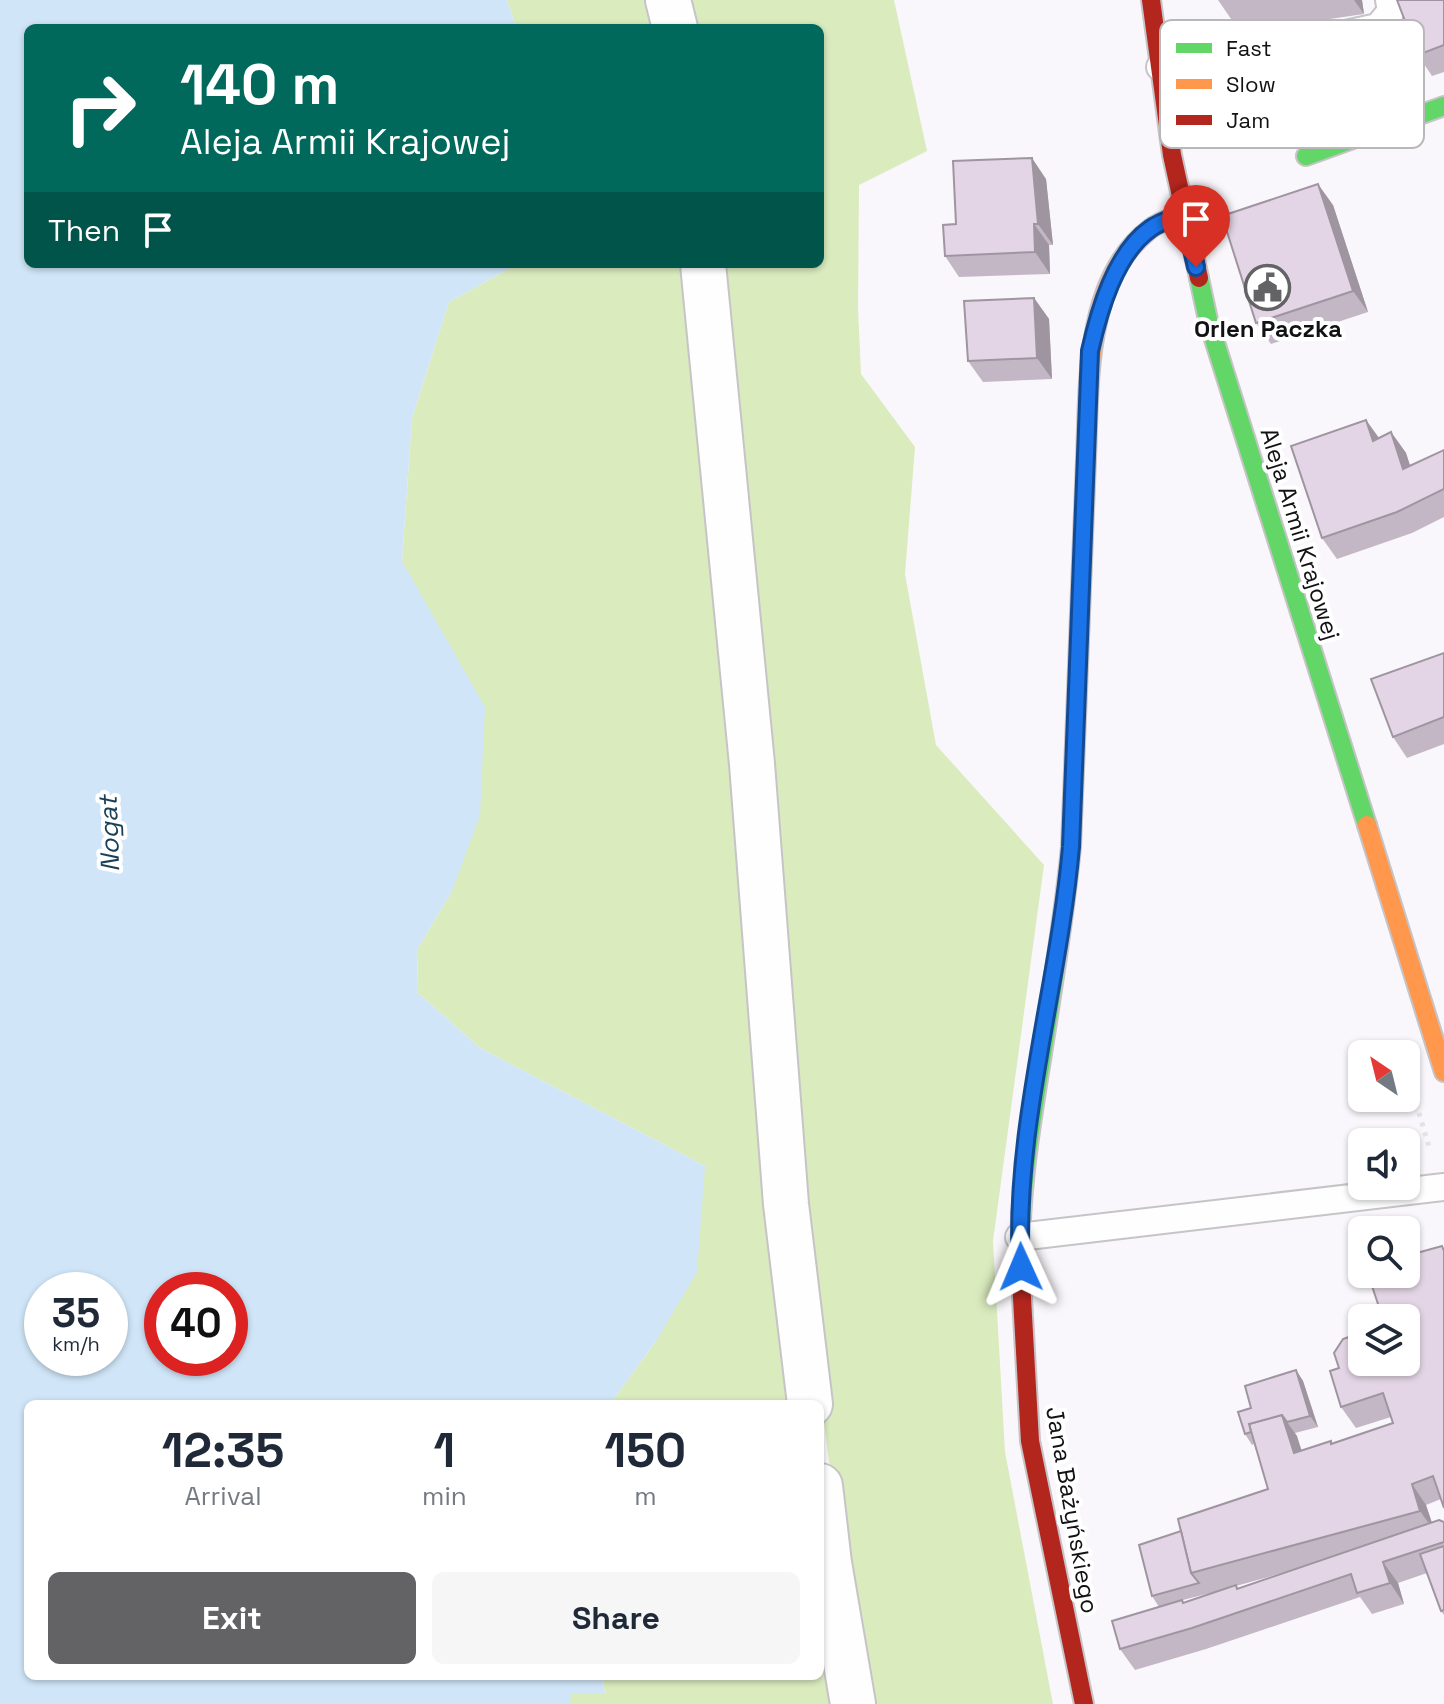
<!DOCTYPE html>
<html lang="en">
<head>
<meta charset="utf-8">
<style>
  body { margin:0; font-family:"Space Grotesk",sans-serif; background:#f6f6f7; color:#1f2937; height:100vh; display:flex; flex-direction:column; font-size:30px; white-space:nowrap }
  * { box-sizing:border-box; margin:0 }
  p { font-size:26px; color:#747a83 }
  .icon { flex:none; width:44px; height:44px; fill:none; stroke:currentColor; stroke-width:2; stroke-linecap:round; stroke-linejoin:round }
  .map { position:relative; flex:1; overflow:hidden }
  .sheet { position:absolute; left:24px; top:1400px; width:800px; height:280px; display:flex; flex-direction:column; background:#fff; border-radius:12px; box-shadow:0 2px 6px #0004 }
  .sheet>* { flex:none }
  .hud { position:absolute; left:24px; top:24px; width:800px; height:244px; border-radius:12px; box-shadow:0 2px 6px #0004; background:#00695c; color:#fff; overflow:hidden }
  .needle { width:52px; rotate:325deg }
  .fabs { position:absolute; left:1348px; top:1040px; display:grid; gap:16px }
  .fabs a { display:grid; place-items:center; width:72px; height:72px; border-radius:12px; background:#fff; box-shadow:0 2px 6px #0004; font-size:40px }
  .speed { position:absolute; left:24px; top:1272px; display:flex; gap:16px; font-size:40px; font-weight:700; text-align:center }
  .speed>* { display:grid; place-content:center; width:104px; height:104px; border-radius:50%; background:#fff; box-shadow:0 2px 6px #0004; line-height:1 }
  .speed small { font-size:20px; font-weight:400 }
  .speed .limit { border:12px solid #d22; background:#fff; color:#111 }
  .pin { position:absolute; display:grid; place-items:center; width:68px; height:68px; color:#fff; margin:-82px -34px; border-radius:50% 50% 50% 0; rotate:-45deg; box-shadow:0 0 8px #0007 }
  .pin .icon { rotate:45deg }
  .me { position:absolute; width:88px; margin:-44px; rotate:359deg; stroke-linejoin:round; filter:drop-shadow(0 0 6px #0008) }
  .turn { display:flex; align-items:center; gap:28px; height:168px; padding:0 24px; font-size:36px }
  .turn .icon { width:104px; height:104px; stroke-width:2.5 }
  .turn b { display:block; font-size:56px; line-height:68px }
  .then { display:flex; align-items:center; height:76px; padding:0 24px; background:#0003; gap:16px; font-size:30px }
  .eta { display:flex; justify-content:space-evenly; align-items:center; height:136px; text-align:center }
  .eta b { font-size:48px; font-weight:600; line-height:56px }
  .cta { display:flex; gap:16px; margin-top:auto; padding:16px 24px }
  .cta a { flex:1; height:92px; border-radius:12px; background:#636264; color:#fff; font-size:32px; font-weight:600; line-height:92px; text-align:center }
  .cta a+a { background:#f6f6f7; color:#1f2937 }
  .map>svg:first-child { display:block }
</style>
</head>
<body>
<div class="map">
<svg width="1444" height="1704" viewBox="0 0 1444 1704">
  <rect width="100%" height="100%" fill="#f9f7fb"/>
  <!-- green -->
  <g fill="#daebbe">
    <polygon points="507,0 655,0 661,28 516,28"/>
    <polygon points="682,0 894,0 927,151 859,185 858,308 861,374 915,447 905,574 936,745 1044,865 993,1241 1005,1452 1053,1704 869,1704 842,1562 796,1206 716,264 820,264 820,28 688,28"/>
    <polygon points="517,264 689,264 793,1404 610,1404 656,1341 705,1166 480,1048 417,992 418,948 452,891 402,561 412,418 449,302"/>
    <polygon points="820,1623 835,1704 570,1704 570,1693 605,1693 602,1676 820,1676"/>
  </g>
  <!-- water -->
  <path fill="#d0e6f8" fill-rule="evenodd" d="M0,0H507L516,28H28V264H517L449,302L412,418L402,561L485,707L480,815L452,891L418,948L417,992L480,1048L705,1166L697,1272L656,1341L610,1404H28V1676H602L605,1694L571,1693L570,1704H0ZM42,1290H110V1358H42ZM162,1290H230V1358H162Z"/>
  <g fill="none" stroke-linecap="round" stroke-linejoin="round">
    <defs>
      <g id="lane">
        <polyline points="1160,67 1271,50 1378,27 1391,11 1389,0"/>
        <polyline points="1019,1237 1444,1187"/>
      </g>
      <g id="street">
        <polyline points="668,0 675,28"/>
        <polyline points="703,264 752,764 786,1204 810,1404"/>
        <polyline points="820,1486 829,1563 853,1704"/>
      </g>
      <g id="fast">
        <polyline points="1306,156 1444,106"/>
        <polyline points="1199,278 1208,320 1367,825"/>
        <path d="M1021,1280C1017,1205 1029,1134 1041,1060C1052,989 1064,919 1071,847L1086,459"/>
      </g>
      <g id="slow">
        <path d="M1086,459C1089,386 1084,279 1150,229C1160,221 1173,218 1184,214"/>
        <polyline points="1367,825 1444,1072"/>
      </g>
      <g id="jam">
        <polyline points="1151,0 1172,155 1199,278"/>
        <polyline points="1021,1280 1030,1441 1084,1704"/>
      </g>
    </defs>
    <!-- lane casing -->
    <use href="#lane" stroke="#c6c4c7" stroke-width="30"/>
    <!-- street casing -->
    <use href="#street" stroke="#c6c4c7" stroke-width="48"/>
    <!-- fast casing -->
    <use href="#fast" stroke="#c6c4c7" stroke-width="22"/>
    <!-- slow casing -->
    <use href="#slow" stroke="#c6c4c7" stroke-width="22"/>
    <!-- jam casing -->
    <use href="#jam" stroke="#c6c4c7" stroke-width="22"/>
    <!-- path -->
    <g stroke="#e4e3e4" stroke-width="5" stroke-dasharray="4 6" stroke-linecap="butt">
      <polyline points="1219,133 1265,136"/>
      <polyline points="1419,1113 1430,1150"/>
    </g>
    <!-- lane -->
    <use href="#lane" stroke="#fefefe" stroke-width="26"/>
    <!-- street -->
    <use href="#street" stroke="#fefefe" stroke-width="44"/>
    <!-- fast -->
    <use href="#fast" stroke="#63d668" stroke-width="18"/>
    <!-- slow -->
    <use href="#slow" stroke="#ff974d" stroke-width="18"/>
    <!-- jam -->
    <use href="#jam" stroke="#b3261e" stroke-width="18"/>
  </g>
  <!-- wall -->
  <g fill="#c3b7c5" fill-rule="evenodd">
    <polygon points="1218,0 1362,0 1364,14 1240,32"/>
    <polygon points="1444,0 1444,72 1432,76 1418,55"/>
    <polygon points="1319,40 1350,56 1356,96 1266,111 1252,90"/>
    <polygon points="1046,179 1053,245 1049,245 1050,274 959,277 945,256 956,224"/>
    <polygon points="1333,205 1368,312 1271,344 1256,323"/>
    <polygon points="1034,298 1049,319 1052,379 983,382 968,361"/>
    <polygon points="1366,420 1379,438 1391,432 1406,453 1410,466 1444,450 1444,517 1412,533 1337,559 1322,538"/>
    <polygon points="1444,653 1444,744 1407,758 1393,737"/>
    <path d="M1406,1274L1441,1499L1426,1505L1432,1523L1444,1522V1615L1441,1611L1427,1573L1398,1583L1404,1604L1372,1614L1360,1597L1206,1649L1135,1670L1120,1649L1159,1607L1152,1596L1181,1531L1268,1489L1254,1444L1252,1445L1245,1434L1251,1408L1296,1370L1303,1381L1318,1427L1295,1433L1301,1450L1332,1443L1393,1423L1391,1417L1356,1428L1341,1407L1362,1362L1406,1318H1379L1375,1313ZM1293,1570L1239,1589L1236,1586ZM1226,1589L1184,1603L1183,1600Z"/>
  </g>
  <!-- shaded-wall -->
  <g fill="#9f95a0">
    <polygon points="1354,0 1362,0 1364,14"/>
    <polygon points="1335,35 1350,56 1356,96 1341,75"/>
    <polygon points="1032,158 1046,179 1053,245 1038,224"/>
    <polygon points="1318,184 1333,205 1368,312 1353,291"/>
    <polygon points="1034,224 1049,245 1050,274 1035,252"/>
    <polygon points="1034,298 1049,319 1052,379 1037,358"/>
    <polygon points="1366,420 1381,441 1373,441"/>
    <polygon points="1391,432 1406,453 1418,490 1403,469"/>
    <polygon points="1296,1370 1303,1381 1318,1427 1310,1416"/>
    <polygon points="1282,1415 1297,1436 1309,1474 1294,1453"/>
    <polygon points="1412,1484 1426,1505 1435,1532 1420,1511"/>
    <polygon points="1383,1562 1398,1583 1404,1604 1390,1583"/>
  </g>
  <!-- building -->
  <g fill="#e3d5e5" stroke="#9f95a0" stroke-width="2">
    <polygon points="1397,0 1444,0 1444,45 1418,55"/>
    <polygon points="1032,158 1038,224 1034,224 1035,252 945,256 943,225 956,224 953,161"/>
    <polygon points="1318,184 1353,291 1256,323 1222,216"/>
    <polygon points="1034,298 1037,358 968,361 964,301"/>
    <polygon points="1366,420 1373,441 1391,432 1403,469 1444,450 1444,489 1397,512 1322,538 1291,446"/>
    <polygon points="1444,653 1444,717 1393,737 1371,679"/>
    <polygon points="1442,1246 1444,1251 1444,1508 1433,1476 1412,1484 1420,1511 1191,1573 1178,1519 1268,1489 1249,1424 1282,1415 1294,1453 1331,1441 1331,1444 1393,1423 1383,1393 1341,1407 1330,1371 1339,1368 1334,1353 1343,1339 1359,1333 1362,1335 1362,1362 1406,1362 1406,1318 1383,1318 1381,1315 1375,1313 1378,1304 1368,1274 1406,1274 1406,1256"/>
    <polygon points="1296,1370 1310,1416 1287,1422 1282,1415 1249,1424 1251,1432 1245,1434 1238,1412 1251,1408 1245,1386"/>
    <polygon points="1439,1520 1444,1522 1444,1542 1383,1562 1390,1583 1357,1593 1351,1574 1192,1628 1120,1649 1112,1621 1182,1600 1183,1603 1236,1585 1237,1589"/>
    <polygon points="1181,1531 1191,1573 1199,1583 1152,1596 1139,1545"/>
    <polygon points="1444,1546 1444,1610 1441,1611 1420,1554"/>
  </g>
  <g fill="none" stroke-linecap="round" stroke-linejoin="round">
    <defs>
      <path id="route" d="M1021,1267C1013,1129 1059,985 1071,847L1090,351C1099,311 1115,254 1150,229C1159,222 1173,218 1184,214L1196,267"/>
    </defs>
    <!-- route casing -->
    <use href="#route" stroke="#114b97" stroke-width="20"/>
    <!-- route -->
    <use href="#route" stroke="#1a73e8" stroke-width="14"/>
  </g>
  <!-- icons -->
  <defs>
    <symbol id="civic-ring" viewBox="-11 -11 22 22"><circle r="9.5" fill="#fff" stroke="#636264" stroke-width="1.5"/><path d="M-.6-6.5H3V-4.5H.6V-3L4-1V1h2V6H-6V1h2V-1L-.6-3ZM-1.2 2.5V6h2.4V2.5Z" fill="#636264"/></symbol>
  </defs>
  <g fill-rule="evenodd">
    <use href="#civic-ring" x="1242" y="262" width="51" height="51"/>
  </g>
  <g text-anchor="middle" stroke-width="8" stroke-linejoin="round" paint-order="stroke">
    <!-- poi labels -->
    <g font-size="24" font-weight="bold" fill="#121113" stroke="#fff">
      <text x="1268" y="337">Orlen Paczka</text>
    </g>
    <!-- street labels -->
    <g font-size="24" fill="#121113" stroke="#fff">
      <text transform="translate(1300 534) rotate(73)" y="8">Aleja Armii Krajowej</text>
      <text transform="translate(1072 1510) rotate(80)" y="8">Jana Bażyńskiego</text>
    </g>
    <!-- water labels -->
    <g font-size="26" font-style="italic" fill="#1a3f59" stroke="#fff">
      <text transform="translate(109 834) rotate(-92)" y="9">Nogat</text>
    </g>
  </g>
  <!-- legend -->
  <rect x="1160" y="20" width="264" height="128" rx="12" fill="#fff" stroke="#b8b8b8" stroke-width="2"/>
  <rect x="1176" y="43" width="36" height="10" fill="#63d668"/>
  <rect x="1176" y="79" width="36" height="10" fill="#ff974d"/>
  <rect x="1176" y="115" width="36" height="10" fill="#b3261e"/>
  <g font-size="22" fill="#121113">
    <text x="1226" y="56">Fast</text>
    <text x="1226" y="92">Slow</text>
    <text x="1226" y="128">Jam</text>
  </g>
</svg>
<div class="fabs">
<a><svg class="needle" viewBox="-14 -14 28 28"><path d="M0-13l5 13h-10z" fill="#e53935"/><path d="M0 13l5-13h-10z" fill="#747a83"/></svg></a>
<a><svg class="icon" aria-label="sound" viewBox="0 0 24 24"><path d="M4 9h4l5-4v14l-5-4H4zM17 9q2 3 0 6"/></svg></a>
<a><svg class="icon" aria-label="search" viewBox="0 0 24 24"><circle cx="10" cy="10" r="6"/><path d="M15 15l6 6"/></svg></a>
<a><svg class="icon" aria-label="layers" viewBox="0 0 24 24"><path d="M12 4l9 5-9 5-9-5zM3 14l9 5 9-5"/></svg></a>
</div>
<div class="speed"><div>35<small>km/h</small></div><div class="limit">40</div></div>
<div class="pin" style="left:1196px;top:267px;background:#d93025"><svg class="icon" aria-label="arrive" viewBox="0 0 24 24"><path d="M6 21V4h12l-3 4 3 4H6"/></svg></div>
<svg class="me" style="left:1021px;top:1267px" viewBox="-20 -20 40 40"><path d="M0-17L14 15 0 8-14 15z" fill="#1a73e8" stroke="#fff" stroke-width="4"/></svg>
<div class="hud">
<div class="turn"><svg class="icon" aria-label="right" viewBox="0 0 24 24"><path d="M7 20v-9h11M14 6l5 5-5 5"/></svg><div><b>140 m</b>Aleja Armii Krajowej</div></div>
<div class="then">Then<svg class="icon" aria-label="arrive" viewBox="0 0 24 24"><path d="M6 21V4h12l-3 4 3 4H6"/></svg></div>
</div>
<section class="sheet">
<div class="eta">
<div><b>12:35</b><p>Arrival</p></div>
<div><b>1</b><p>min</p></div>
<div><b>150</b><p>m</p></div>
</div>
<div class="cta"><a>Exit</a><a>Share</a></div>
</section>
</div>
</body>
</html>
